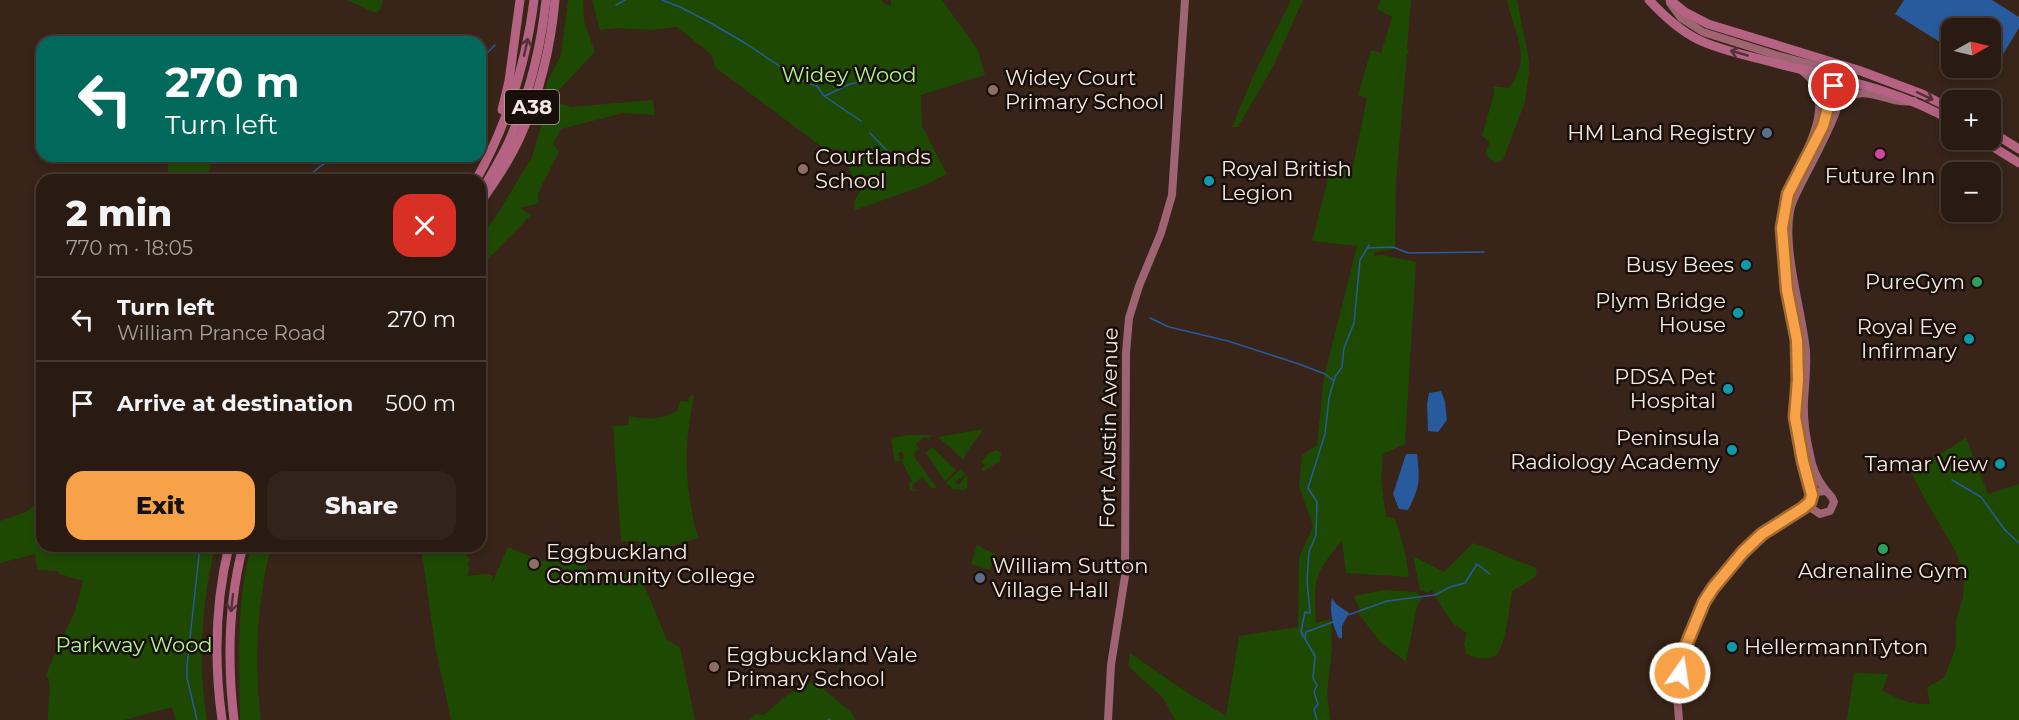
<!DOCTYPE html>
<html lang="en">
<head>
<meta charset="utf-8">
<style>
  body { margin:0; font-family:Montserrat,sans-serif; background:#32241b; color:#f1f3f6; height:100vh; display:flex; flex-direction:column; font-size:22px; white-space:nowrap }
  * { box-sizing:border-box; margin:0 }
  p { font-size:20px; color:#a5a19f }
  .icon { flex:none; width:33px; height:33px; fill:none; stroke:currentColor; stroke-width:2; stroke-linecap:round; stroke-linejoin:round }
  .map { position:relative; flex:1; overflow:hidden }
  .side { position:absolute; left:36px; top:174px; width:450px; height:378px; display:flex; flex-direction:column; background:#2a1b12; border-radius:18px; box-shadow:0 3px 9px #0003,0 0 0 2px #463932 }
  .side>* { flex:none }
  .banner { position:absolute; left:36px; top:36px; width:450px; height:126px; border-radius:18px; box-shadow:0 3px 9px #0003,0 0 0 2px #463932; background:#00695c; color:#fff; overflow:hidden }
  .needle { width:39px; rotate:82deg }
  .fabs { position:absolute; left:1941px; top:18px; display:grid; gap:12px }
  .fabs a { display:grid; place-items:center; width:60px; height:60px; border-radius:12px; background:#2a1b12; box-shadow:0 3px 9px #0003,0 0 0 2px #463932; font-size:30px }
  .pin { position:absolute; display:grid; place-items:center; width:51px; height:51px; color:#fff; margin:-26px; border:3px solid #fff; border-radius:50%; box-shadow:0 2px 6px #0007 }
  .me { position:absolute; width:66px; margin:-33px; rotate:13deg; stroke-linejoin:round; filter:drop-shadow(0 0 4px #0008) }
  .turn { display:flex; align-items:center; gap:21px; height:126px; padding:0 30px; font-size:27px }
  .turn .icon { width:78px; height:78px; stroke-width:2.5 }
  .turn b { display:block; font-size:42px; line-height:51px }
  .round { display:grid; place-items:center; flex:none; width:63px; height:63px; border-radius:18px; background:#32241b }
  .headline { display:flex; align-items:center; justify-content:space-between; height:102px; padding:0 30px }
  h1 { font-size:36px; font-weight:800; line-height:45px }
  .cta { display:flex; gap:12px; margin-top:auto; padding:12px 30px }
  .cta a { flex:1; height:69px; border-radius:18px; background:#f7a149; color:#111; font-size:24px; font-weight:800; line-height:69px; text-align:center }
  .cta a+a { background:#32241b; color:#f1f3f6 }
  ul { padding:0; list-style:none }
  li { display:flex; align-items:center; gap:18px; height:84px; padding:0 30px; border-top:2px solid #463932 }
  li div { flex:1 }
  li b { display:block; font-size:22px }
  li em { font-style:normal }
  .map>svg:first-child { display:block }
</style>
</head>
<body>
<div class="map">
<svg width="2019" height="720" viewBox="0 0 2019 720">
  <rect width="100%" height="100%" fill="#382418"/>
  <!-- green -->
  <g fill="#1e4903">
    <polygon points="347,0 383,0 380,10 375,13"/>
    <polygon points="568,0 583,0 584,21 595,52 558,91 558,103 571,107 653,100 655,115 623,113 561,129 553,144 559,151 538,193 539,203 520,208 531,215 480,268 480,236 495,218 532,157 541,126 547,82 561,55"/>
    <polygon points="592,0 881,0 886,5 891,5 891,0 942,0 978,50 985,75 921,95 922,126 947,174 923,186 855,210 854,201 860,192 840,149 826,150 716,68 711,54 677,27 651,30 617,28 600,30"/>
    <polygon points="1291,0 1303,0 1274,65 1238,127 1232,127 1254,74"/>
    <path d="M1381,0H1411L1407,48L1409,52L1407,54L1396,183L1395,249L1375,252L1374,256L1383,255L1416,262L1405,444L1383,454L1381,479L1386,517L1395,518L1405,552L1409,577L1346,573L1342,541C1313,574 1314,581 1316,623L1331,619L1332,649L1327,693L1330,720H1175L1163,698L1128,666L1130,653L1185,691L1226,716L1239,636L1298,627L1299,558L1313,526L1299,486L1302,455L1317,445L1324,377L1357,246L1312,241L1331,167L1352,171L1367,98L1358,95L1371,50L1381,53L1392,17L1377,9Z"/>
    <path d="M1507,0H1517L1529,60V73L1525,102L1503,160L1495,163L1485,154L1490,142L1482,136L1494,94L1493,86L1509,88C1533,55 1514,35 1507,0Z"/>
    <polygon points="167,156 214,156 205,180 169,180"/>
    <path d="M691,395L694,396C686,435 684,467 691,507C694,519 693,525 699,538L654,551L655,559H649L643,553L639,541H621L613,426L628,425L629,416C644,420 664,420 678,410L680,401L688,402Z"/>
    <polygon points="984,429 966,453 964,460 938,437"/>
    <polygon points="908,435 933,435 928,439 926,436 916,444 919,449 914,453 915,458 937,488 931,488 922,477 913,484 912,489 919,491 910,490 909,483 912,481 901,460 904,458 902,452 898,453 900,460 895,463 891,438"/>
    <path d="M1966,438L1988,494L2019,484V720H1847L1854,673L1889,674L1882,690C1899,700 1911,705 1930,704L1927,687L1944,678L1956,647V620L1963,597L1964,577L1956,552L1926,501L1911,472Z"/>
    <polygon points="932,447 956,470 945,481 926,453"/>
    <polygon points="996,450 1001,453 1000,461 984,471 981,470 985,465 981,462 989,453"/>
    <polygon points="960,470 966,474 955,482 959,485 966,475 968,477 967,488 963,490 952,489 946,482"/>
    <path d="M42,500V546H215C202,604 197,662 207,720H176L172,707L124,720H48C47,706 52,690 48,677H46L49,667L75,611L83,581L60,574L58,571L37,570L35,554L0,563V521L26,512Z"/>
    <path d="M1473,543C1494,549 1513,561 1535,567L1537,573L1534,578L1512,591C1509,613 1507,634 1498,654C1488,661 1476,659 1466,654L1464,644L1467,633L1452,623L1432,590L1428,593L1420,590L1413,556L1444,572Z"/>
    <polygon points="977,545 995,554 990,570 971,564"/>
    <path d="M251,546H271C257,603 254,661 261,720H240C239,662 236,602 251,546Z"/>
    <polygon points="421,546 470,546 466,555 470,560 467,565 470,568 467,576 487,574 493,576 491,585 508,547 542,561 581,554 594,583 638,571 667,640 680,647 695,720 451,720 435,646"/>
    <polygon points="1384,590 1416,592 1422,598 1417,606 1406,662 1380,642 1358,613 1361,612 1354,596"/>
    <polygon points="814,681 852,713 856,720 749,720 755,714 764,715 787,695"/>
  </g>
  <!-- water -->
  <g fill="#285b9d">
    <polygon points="1904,0 1992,0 2019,17 2019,28 1991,74 1981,68 1990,68 1990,28 1952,28 1951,49 1895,14"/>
    <polygon points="1441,391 1445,402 1447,420 1438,432 1428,431 1427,404 1429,393"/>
    <path d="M1406,454H1417C1420,480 1420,487 1408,510L1399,509L1393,494Z"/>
    <path d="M1332,598L1336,604L1349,613L1342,626V638H1339C1333,627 1329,611 1332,598Z"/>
  </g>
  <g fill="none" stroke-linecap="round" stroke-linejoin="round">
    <!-- stream -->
    <g stroke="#285b9d" stroke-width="1.5">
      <polyline points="662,0 680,7 709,22 745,43 802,81 817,86 824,96 861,121"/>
      <polyline points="616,5 625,0"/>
      <polyline points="480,60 495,45"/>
      <polyline points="825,96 850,84 860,82 865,79 869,71"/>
      <polyline points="870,133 889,153 893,163"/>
      <path d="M307,180C316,167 325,163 338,156"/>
      <polyline points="1367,248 1393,247 1408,253 1484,252"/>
      <polyline points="1150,318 1169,327 1228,341 1299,364 1325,374 1333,380"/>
      <polyline points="1952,480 1981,497 2005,530 2019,543"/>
      <polyline points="1348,615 1387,601 1435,595 1450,587 1465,583 1477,564 1490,574"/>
      <polyline points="1305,637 1306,632 1333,622"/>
      <polyline points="197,720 187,678 187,666 200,546"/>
      <polyline points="828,720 830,719"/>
      <polyline points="1317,720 1314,709 1318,704 1314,692 1317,685 1313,678 1315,656 1301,632 1305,612 1310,613 1307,580 1309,552 1316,535 1317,502 1308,488 1325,434 1329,398 1335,377 1342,367 1344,348 1354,323 1360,260 1369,245"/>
    </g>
    <!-- major -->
    <g stroke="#9e6472" stroke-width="8">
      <path d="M1670,3L1681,18L1703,32L1776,55L1836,71C1862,87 1797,183 1791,207C1781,246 1802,309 1806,351C1807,368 1805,384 1804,401C1803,419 1806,438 1810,455C1812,467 1817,479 1824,488C1828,494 1832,495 1834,502L1830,511L1820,514L1811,508V498L1816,492L1826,491"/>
      <path d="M1801,70C1807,75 1813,79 1816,87C1831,123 1791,173 1784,207C1775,251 1790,295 1797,338C1801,364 1794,389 1795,415C1796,443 1806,469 1812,495"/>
      <path d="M1839,103C1867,80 1883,105 1914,101"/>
      <polyline points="1817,140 1823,126 1836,78 1847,72 1858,70"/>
      <polyline points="1108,720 1111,665 1125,576 1126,353 1129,318 1139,286 1161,233 1172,195 1185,0"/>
      <path d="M1679,720C1678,709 1677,698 1678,688C1681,629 1716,573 1761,535C1776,523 1795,516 1810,502"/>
    </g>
    <!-- highway -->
    <g stroke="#b46383" stroke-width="9">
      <path d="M1649,0C1663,15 1680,31 1699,40C1718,49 1740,54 1760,59C1825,77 1893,86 1952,121"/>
      <polyline points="1670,0 1685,12 1708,24 1858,70 1922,94 1952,109"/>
      <polyline points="502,110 509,81 520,0"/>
      <polyline points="1990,131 2019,149"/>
      <polyline points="1982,140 2019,163"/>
      <path d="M476,180C507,125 526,63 534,0"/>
      <path d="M481,192C491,175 502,157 510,139C529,95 541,47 546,0"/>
      <path d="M480,203C495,181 510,160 521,135C539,94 551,45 555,0"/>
      <path d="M222,720C214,662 215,603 229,546"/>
      <path d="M234,720C227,661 228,604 243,546"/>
    </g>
  </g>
  <!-- one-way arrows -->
  <defs><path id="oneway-shaft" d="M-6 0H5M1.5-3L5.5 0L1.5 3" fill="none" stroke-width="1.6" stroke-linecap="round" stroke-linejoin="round" transform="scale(1.5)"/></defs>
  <g stroke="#56313a">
    <use href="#oneway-shaft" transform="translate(526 47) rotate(-77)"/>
    <use href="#oneway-shaft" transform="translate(1739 53) rotate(-164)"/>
    <use href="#oneway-shaft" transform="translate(1925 96) rotate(25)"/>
    <use href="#oneway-shaft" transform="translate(232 603) rotate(97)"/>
  </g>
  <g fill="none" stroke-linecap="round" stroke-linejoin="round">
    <defs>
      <polyline id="route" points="1680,673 1687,643 1704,602 1713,588 1743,552 1762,534 1803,508 1810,502 1812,495 1803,461 1795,417 1798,380 1797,340 1787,290 1782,228 1788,194 1823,126 1834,86"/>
    </defs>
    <!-- route casing -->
    <use href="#route" stroke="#a1692f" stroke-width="15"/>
    <!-- route -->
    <use href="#route" stroke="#f7a149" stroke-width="10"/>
  </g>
  <!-- markers -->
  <g fill="#8d6e63" stroke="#180f0a" stroke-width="2">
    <circle cx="993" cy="90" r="6"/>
    <circle cx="803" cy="169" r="6"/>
    <circle cx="534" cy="564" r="6"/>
    <circle cx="714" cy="667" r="6"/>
  </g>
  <g fill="#5c6f8a" stroke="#180f0a" stroke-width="2">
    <circle cx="1767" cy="133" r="6"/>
    <circle cx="980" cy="578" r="6"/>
  </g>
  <circle fill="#d1479c" stroke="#180f0a" stroke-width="2" cx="1880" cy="154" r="6"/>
  <g fill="#0f9aa8" stroke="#180f0a" stroke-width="2">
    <circle cx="1209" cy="181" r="6"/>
    <circle cx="1746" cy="265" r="6"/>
    <circle cx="1738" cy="313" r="6"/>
    <circle cx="1969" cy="339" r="6"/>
    <circle cx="1728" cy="389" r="6"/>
    <circle cx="1732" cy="450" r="6"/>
    <circle cx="2000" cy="464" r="6"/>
    <circle cx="1732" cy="647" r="6"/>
  </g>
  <g fill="#2e9e5b" stroke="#180f0a" stroke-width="2">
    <circle cx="1977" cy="282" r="6"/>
    <circle cx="1883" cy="549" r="6"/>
  </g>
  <g text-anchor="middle" stroke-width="5" stroke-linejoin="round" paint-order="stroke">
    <!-- shield labels -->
    <rect fill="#180f0a" stroke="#b3a7a0" stroke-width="1.5" x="505" y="90" width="54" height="34" rx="4.5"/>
    <g font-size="20" font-weight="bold" fill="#f6e8e0">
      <text x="532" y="114">A38</text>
    </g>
    <!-- park labels -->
    <g font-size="21" fill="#aef590" stroke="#180f0a">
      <text x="849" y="82">Widey Wood</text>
      <text x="134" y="652">Parkway Wood</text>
    </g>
    <!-- poi labels -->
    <g font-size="21" fill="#f6e8e0" stroke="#180f0a" text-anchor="end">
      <text x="1005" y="85" text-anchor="start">Widey Court<tspan x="1005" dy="24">Primary School</tspan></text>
      <text x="1755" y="140">HM Land Registry</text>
      <text x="815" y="164" text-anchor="start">Courtlands<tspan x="815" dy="24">School</tspan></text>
      <text x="1221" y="176" text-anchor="start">Royal British<tspan x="1221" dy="24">Legion</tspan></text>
      <text x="1880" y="183" text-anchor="middle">Future Inn</text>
      <text x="1734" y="272">Busy Bees</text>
      <text x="1965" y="289">PureGym</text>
      <text x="1726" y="308">Plym Bridge<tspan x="1726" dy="24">House</tspan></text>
      <text x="1957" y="334">Royal Eye<tspan x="1957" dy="24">Infirmary</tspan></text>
      <text x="1716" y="384">PDSA Pet<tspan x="1716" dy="24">Hospital</tspan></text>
      <text x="1720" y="445">Peninsula<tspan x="1720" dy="24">Radiology Academy</tspan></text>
      <text x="1988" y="471">Tamar View</text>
      <text x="546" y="559" text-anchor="start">Eggbuckland<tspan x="546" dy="24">Community College</tspan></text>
      <text x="992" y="573" text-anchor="start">William Sutton<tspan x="992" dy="24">Village Hall</tspan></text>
      <text x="1883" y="578" text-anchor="middle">Adrenaline Gym</text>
      <text x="1744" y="654" text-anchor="start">HellermannTyton</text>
      <text x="726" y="662" text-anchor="start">Eggbuckland Vale<tspan x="726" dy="24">Primary School</tspan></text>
    </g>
    <!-- street labels -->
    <g font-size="21" fill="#f6e8e0" stroke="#180f0a">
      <text transform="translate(1109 428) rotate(-89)" y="7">Fort Austin Avenue</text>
    </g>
  </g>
</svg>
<div class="fabs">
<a><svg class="needle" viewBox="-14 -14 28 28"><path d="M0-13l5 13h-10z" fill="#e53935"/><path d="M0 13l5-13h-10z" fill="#a5a19f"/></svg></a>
<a>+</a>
<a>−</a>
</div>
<div class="pin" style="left:1834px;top:86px;background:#d93025"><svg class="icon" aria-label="arrive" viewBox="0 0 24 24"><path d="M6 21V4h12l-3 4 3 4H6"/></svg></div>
<svg class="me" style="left:1680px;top:673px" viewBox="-20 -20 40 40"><circle r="17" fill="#f7a149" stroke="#fff" stroke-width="3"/><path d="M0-11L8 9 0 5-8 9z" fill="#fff"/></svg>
<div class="banner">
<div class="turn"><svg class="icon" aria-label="left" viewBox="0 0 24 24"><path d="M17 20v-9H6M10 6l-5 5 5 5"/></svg><div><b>270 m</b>Turn left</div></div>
</div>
<section class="side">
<div class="headline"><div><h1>2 min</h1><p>770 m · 18:05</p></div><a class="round" style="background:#d93025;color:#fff"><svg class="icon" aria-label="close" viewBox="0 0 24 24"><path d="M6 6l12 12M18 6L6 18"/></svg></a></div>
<ul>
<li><svg class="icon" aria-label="left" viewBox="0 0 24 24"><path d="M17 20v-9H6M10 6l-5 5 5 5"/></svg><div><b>Turn left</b><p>William Prance Road</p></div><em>270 m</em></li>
<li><svg class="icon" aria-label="arrive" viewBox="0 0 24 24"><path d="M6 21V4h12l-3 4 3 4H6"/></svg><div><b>Arrive at destination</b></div><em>500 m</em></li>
</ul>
<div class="cta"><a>Exit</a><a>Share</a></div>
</section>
</div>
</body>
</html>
